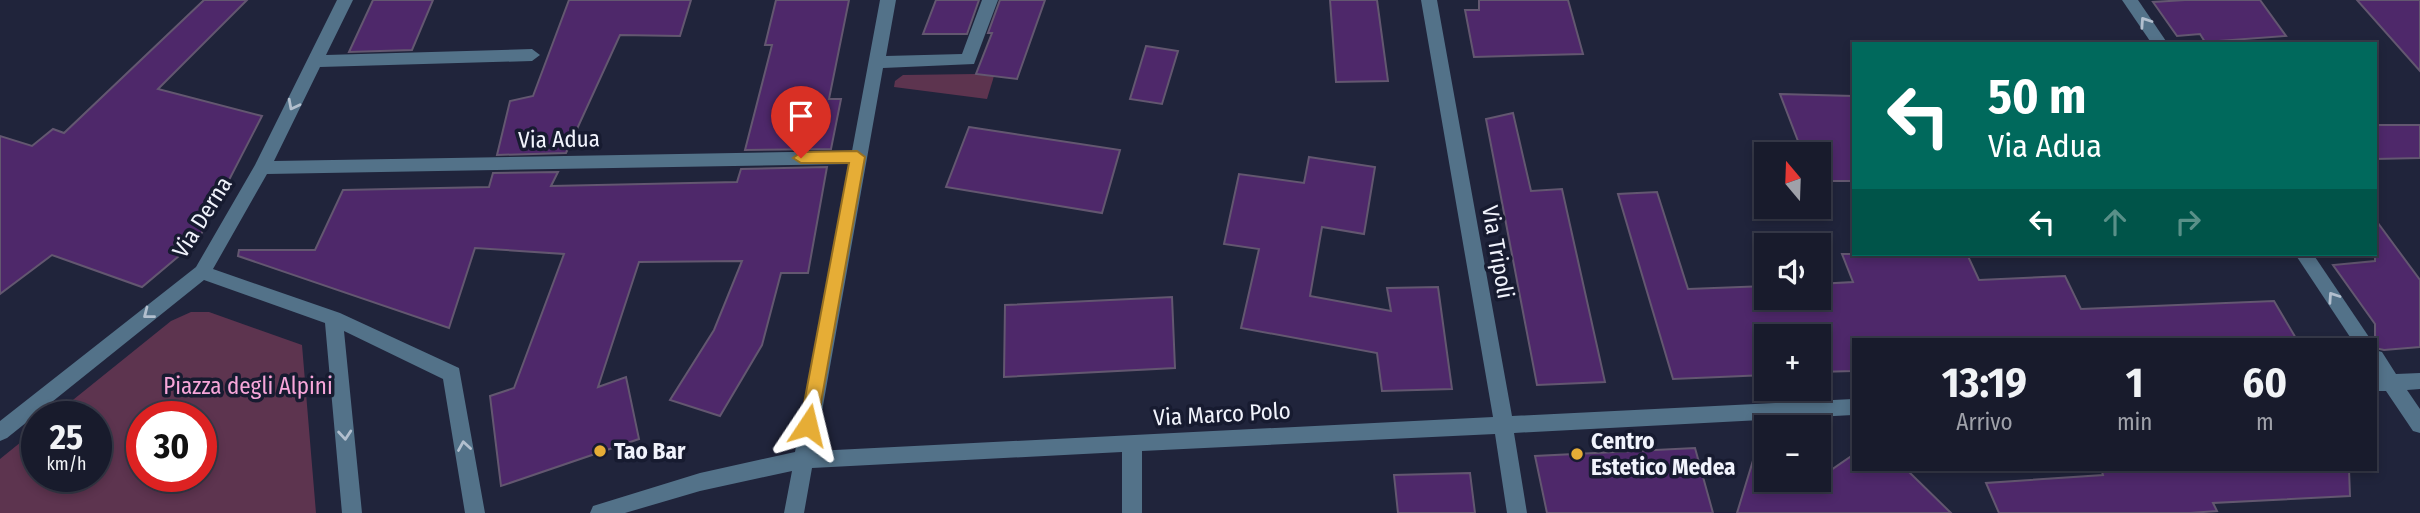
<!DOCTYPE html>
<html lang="it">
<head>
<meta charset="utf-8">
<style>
  body { margin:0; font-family:"Fira Sans Condensed",sans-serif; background:#252838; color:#f1f3f6; height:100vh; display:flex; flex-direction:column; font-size:26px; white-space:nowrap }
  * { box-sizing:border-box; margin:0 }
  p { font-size:23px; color:#9fa1a9 }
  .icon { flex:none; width:38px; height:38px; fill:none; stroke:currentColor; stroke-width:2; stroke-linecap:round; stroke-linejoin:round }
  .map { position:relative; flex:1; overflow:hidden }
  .details { position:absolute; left:1852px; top:338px; width:525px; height:133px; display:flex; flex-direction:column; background:#181b2c; border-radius:0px; box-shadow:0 4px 10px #0003,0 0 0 2px #363948 }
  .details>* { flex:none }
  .guide { position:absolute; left:1852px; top:42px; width:525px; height:214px; border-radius:0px; box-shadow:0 4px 10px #0003,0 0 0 2px #363948; background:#00695c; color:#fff; overflow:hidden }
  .needle { width:46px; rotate:341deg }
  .tools { position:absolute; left:1754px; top:142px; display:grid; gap:14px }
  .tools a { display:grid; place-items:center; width:77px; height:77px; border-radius:0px; background:#181b2c; box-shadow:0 4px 10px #0003,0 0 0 2px #363948; font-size:35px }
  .speed { position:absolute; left:21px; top:401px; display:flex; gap:14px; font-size:35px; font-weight:700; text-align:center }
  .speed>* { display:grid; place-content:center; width:91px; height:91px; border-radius:50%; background:#181b2c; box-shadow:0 4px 10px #0003,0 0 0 2px #363948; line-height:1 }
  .speed small { font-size:18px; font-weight:400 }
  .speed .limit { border:10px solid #d22; background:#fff; color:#111 }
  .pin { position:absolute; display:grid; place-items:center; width:60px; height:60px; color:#fff; margin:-72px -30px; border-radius:50% 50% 50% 0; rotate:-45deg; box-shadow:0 0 7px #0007 }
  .pin .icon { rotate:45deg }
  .me { position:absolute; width:77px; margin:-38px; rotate:10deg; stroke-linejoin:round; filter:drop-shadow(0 0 5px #0008) }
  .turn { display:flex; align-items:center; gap:24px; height:147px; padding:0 21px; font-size:32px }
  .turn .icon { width:91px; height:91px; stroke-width:2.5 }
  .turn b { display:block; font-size:49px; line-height:60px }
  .lanes { display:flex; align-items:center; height:66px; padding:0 21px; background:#0003; justify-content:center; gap:35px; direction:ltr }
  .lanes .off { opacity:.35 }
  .eta { display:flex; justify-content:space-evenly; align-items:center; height:119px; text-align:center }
  .eta b { font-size:42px; font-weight:700; line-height:49px }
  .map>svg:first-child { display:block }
</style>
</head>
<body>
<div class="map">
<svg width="2420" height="513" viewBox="0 0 2420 513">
  <rect width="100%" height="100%" fill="#20243b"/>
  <!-- green -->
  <g fill="#5d344f" fill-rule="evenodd">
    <polygon points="976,74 994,76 987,99 894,87 895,81 903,75"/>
    <path d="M191,312H209L302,345L316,513H0V459L37,429V476H96V416H53L171,321ZM142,416H201V476H142Z"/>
  </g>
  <!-- building -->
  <g fill="#4e286a" stroke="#635770" stroke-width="2">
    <polygon points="204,0 247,0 158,89 262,116 198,240 142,287 52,255 0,294 0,136 32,146 53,129 64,133"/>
    <polygon points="373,0 433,0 412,50 349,52"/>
    <polygon points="569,0 691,0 680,36 620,35 566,153 497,155 510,101 533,96"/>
    <polygon points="776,0 849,0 829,99 841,99 831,149 745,150 772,45 765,45"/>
    <polygon points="936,0 979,0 967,34 923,34"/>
    <polygon points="1000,0 1045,0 1017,79 976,74 992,33 988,33"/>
    <polygon points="1330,0 1377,0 1388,81 1336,82"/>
    <polygon points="1479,0 1568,0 1583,54 1474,57 1465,10 1479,10"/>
    <polygon points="2185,0 2260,0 2286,36 2205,42 2200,34 2177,36 2153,2"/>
    <polygon points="2357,0 2420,0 2420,71"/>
    <polygon points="1146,46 1178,51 1162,104 1130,99"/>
    <polygon points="1780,94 1853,96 1853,181 1818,181 1818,154 1803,154"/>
    <polygon points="1513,113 1531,191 1562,189 1605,382 1537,385 1486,119"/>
    <polygon points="2375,125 2420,125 2420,158 2375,159"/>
    <polygon points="969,127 1120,150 1102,213 946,187"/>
    <polygon points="1309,157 1375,167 1364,234 1322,227 1310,296 1391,311 1387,288 1438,287 1452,389 1382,391 1377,353 1241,328 1259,249 1224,244 1239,174 1304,183"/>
    <polygon points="827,167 808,273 781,273 762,345 720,416 670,400 714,330 742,261 639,262 598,387 626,377 639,439 501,486 490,396 514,388 564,254 475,248 449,328 238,256 239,250 315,250 343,190 489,187 493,173 558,172 551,186 737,182 741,169"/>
    <polygon points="1657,192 1688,289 1766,286 1766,298 1818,298 1818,284 1853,282 1842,254 1967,254 1979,280 2065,276 2081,309 2274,301 2297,340 1853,340 1853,371 1818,372 1818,336 1766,336 1766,375 1673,379 1618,194"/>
    <polygon points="2375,219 2420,280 2420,347 2384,350 2375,348 2375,324 2333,265 2375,261"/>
    <polygon points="1172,297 1175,368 1004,377 1005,305"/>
    <polygon points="1758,444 1766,447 1766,480 1818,480 1818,468 1828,472 1853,455 1853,469 1906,469 1951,513 1737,513"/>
    <polygon points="1695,448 1713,513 1547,513 1535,456"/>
    <polygon points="2101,469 2349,469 2350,496 2213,503 2217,511 2190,513 1999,513 1986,483 2103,475"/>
    <polygon points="1470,473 1475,513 1398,513 1394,475"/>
  </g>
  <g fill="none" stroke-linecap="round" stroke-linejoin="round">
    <!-- minor -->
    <g fill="#537289" fill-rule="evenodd">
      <polygon points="337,0 353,0 326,55 532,49 540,55 532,61 320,67 274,161 852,151 880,0 896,0 886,56 962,54 982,0 998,0 974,64 883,68 815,451 1493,417 1421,0 1437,0 1512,416 1853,399 1853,415 1514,433 1527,513 1507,513 1495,434 1142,451 1142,513 1122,513 1122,452 812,468 804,513 784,513 792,471 700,491 625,513 590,513 593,506 700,473 795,452 850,164 267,174 213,269 340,313 459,368 485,513 465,513 443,379 344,331 362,513 342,513 325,323 204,280 7,438 0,441 0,421 196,267 255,165"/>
      <polygon points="2122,0 2138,0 2168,44 2152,44"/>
      <polygon points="2295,254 2313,254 2371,340 2352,340"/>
      <polygon points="2375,350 2382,352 2396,374 2420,373 2420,389 2407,390 2420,409 2420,433 2413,431 2386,391 2375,391"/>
    </g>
  </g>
  <!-- one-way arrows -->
  <defs><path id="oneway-chevron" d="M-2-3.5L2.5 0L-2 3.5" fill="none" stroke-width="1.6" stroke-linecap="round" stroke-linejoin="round" transform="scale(1.75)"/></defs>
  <g stroke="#b2bfce">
    <use href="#oneway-chevron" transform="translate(2145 22) rotate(-124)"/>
    <use href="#oneway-chevron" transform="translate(293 105) rotate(117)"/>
    <use href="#oneway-chevron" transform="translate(2333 297) rotate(-124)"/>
    <use href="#oneway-chevron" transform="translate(148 314) rotate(142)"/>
    <use href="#oneway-chevron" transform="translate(345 435) rotate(85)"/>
    <use href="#oneway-chevron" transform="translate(464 446) rotate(-99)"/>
  </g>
  <!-- route -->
  <polygon fill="#e6ad36" stroke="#967023" stroke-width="2" points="857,151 865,157 817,425 815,431 808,433 802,431 800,425 849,163 801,163 793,158 801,152"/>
  <!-- markers -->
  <g fill="#e6ad36" stroke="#171b30" stroke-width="2.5">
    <circle cx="600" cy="451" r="7"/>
    <circle cx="1577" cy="454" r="7"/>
  </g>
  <g text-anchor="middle" stroke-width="7" stroke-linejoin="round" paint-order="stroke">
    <!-- street labels -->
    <g font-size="23" fill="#f1f3fc" stroke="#171b30">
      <text transform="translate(559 139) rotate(-1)" y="8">Via Adua</text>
      <text transform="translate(202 217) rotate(-58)" y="8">Via Derna</text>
      <text transform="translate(1498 252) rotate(80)" y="8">Via Tripoli</text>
      <text transform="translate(1222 414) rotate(-3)" y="8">Via Marco Polo</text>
    </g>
    <!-- park labels -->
    <g font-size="23" fill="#f7a6da" stroke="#171b30">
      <text x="248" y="394">Piazza degli Alpini</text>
    </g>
    <!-- poi labels -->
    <g font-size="23" font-weight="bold" fill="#f1f3fc" stroke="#171b30" text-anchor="start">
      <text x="1591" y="449">Centro<tspan x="1591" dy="26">Estetico Medea</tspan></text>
      <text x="614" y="459">Tao Bar</text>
    </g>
  </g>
</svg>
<div class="tools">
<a><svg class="needle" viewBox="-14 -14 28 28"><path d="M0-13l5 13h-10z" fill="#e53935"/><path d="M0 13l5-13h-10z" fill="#9fa1a9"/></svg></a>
<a><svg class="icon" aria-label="sound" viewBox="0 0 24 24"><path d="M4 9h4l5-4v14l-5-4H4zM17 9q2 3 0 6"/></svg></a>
<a>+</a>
<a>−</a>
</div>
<div class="speed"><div>25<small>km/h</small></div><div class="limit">30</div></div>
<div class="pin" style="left:801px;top:158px;background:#d93025"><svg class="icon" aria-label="arrive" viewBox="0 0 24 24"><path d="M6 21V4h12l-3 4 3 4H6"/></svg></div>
<svg class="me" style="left:808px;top:425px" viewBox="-20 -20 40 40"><path d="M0-17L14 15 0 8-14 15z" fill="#e6ad36" stroke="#fff" stroke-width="4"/></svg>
<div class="guide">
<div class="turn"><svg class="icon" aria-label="left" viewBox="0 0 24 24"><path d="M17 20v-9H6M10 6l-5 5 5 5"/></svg><div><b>50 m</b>Via Adua</div></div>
<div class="lanes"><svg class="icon" aria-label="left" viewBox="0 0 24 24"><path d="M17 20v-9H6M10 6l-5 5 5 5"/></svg><svg class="icon off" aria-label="ahead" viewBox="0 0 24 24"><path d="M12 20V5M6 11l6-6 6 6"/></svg><svg class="icon off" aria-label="right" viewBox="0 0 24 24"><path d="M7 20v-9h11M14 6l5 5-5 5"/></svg></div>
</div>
<section class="details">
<div class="eta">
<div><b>13:19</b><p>Arrivo</p></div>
<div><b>1</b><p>min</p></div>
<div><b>60</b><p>m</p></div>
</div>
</section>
</div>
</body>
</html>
